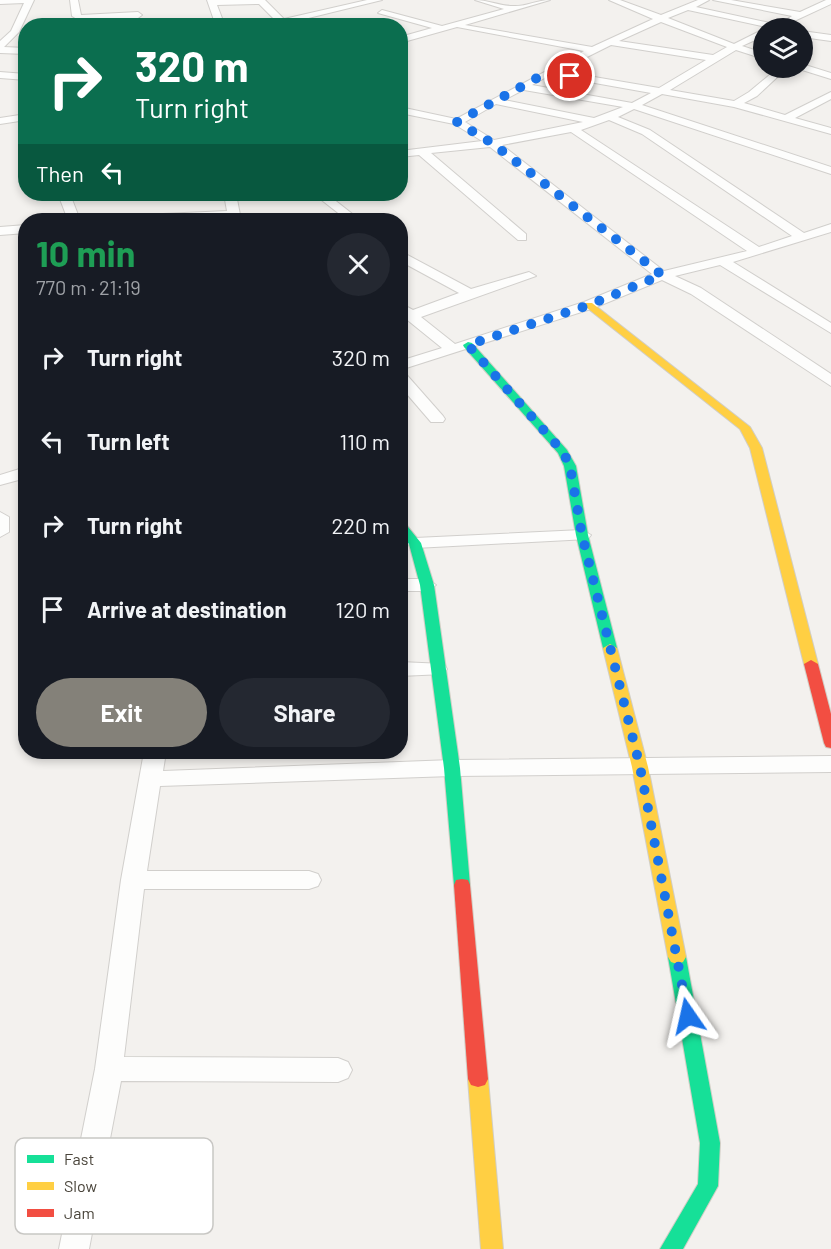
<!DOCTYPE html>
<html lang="en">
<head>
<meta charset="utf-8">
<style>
  body { margin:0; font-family:Barlow,sans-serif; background:#242831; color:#f1f3f6; height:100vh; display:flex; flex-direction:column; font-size:22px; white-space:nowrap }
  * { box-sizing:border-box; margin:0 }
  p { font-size:20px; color:#9ea1a6 }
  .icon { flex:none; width:33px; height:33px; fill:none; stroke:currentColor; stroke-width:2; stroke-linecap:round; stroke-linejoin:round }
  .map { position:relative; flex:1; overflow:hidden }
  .details { position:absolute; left:18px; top:213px; width:390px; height:546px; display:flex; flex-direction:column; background:#171b24; border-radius:24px; box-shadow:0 3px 9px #0003 }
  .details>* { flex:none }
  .banner { position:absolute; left:18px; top:18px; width:390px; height:183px; border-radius:24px; box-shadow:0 3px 9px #0003; background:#0b6e4f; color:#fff; overflow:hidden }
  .buttons { position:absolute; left:753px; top:18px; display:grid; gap:12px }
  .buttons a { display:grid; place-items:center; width:60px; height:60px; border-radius:50%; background:#171b24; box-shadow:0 3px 9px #0003; font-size:30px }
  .pin { position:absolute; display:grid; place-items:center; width:51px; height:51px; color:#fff; margin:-26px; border:3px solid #fff; border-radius:50%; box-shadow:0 2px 6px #0007 }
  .me { position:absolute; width:66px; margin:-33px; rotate:349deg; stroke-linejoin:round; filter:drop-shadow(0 0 4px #0008) }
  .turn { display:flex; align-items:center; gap:21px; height:126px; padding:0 18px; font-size:27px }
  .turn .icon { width:78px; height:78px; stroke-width:2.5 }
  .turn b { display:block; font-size:42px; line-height:51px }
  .then { display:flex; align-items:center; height:57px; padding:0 18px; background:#0003; gap:12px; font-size:22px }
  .round { display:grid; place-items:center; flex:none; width:63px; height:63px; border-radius:32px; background:#242831 }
  .head { display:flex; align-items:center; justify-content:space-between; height:102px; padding:0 18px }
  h1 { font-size:36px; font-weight:700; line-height:45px; color:#1e9e55 }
  .button { display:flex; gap:12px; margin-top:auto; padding:12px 18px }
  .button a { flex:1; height:69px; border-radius:36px; background:#848179; color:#fff; font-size:24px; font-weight:700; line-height:69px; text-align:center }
  .button a+a { background:#242831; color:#f1f3f6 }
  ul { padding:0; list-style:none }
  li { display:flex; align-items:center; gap:18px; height:84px; padding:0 18px }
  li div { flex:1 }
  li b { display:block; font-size:22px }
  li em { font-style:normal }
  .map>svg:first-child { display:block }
</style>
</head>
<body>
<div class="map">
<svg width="831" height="1249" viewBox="0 0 831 1249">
  <rect width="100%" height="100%" fill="#f3f1ee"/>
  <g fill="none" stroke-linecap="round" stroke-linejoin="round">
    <defs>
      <g id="street">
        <polygon points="0,0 34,0 19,32 4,47 26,48 26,54 0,53 0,41 11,31 24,3 0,4"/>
        <polygon points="70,0 78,0 81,15 138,12 142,15 138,18 80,21 72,16"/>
        <polygon points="207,0 265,0 284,19 367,0 382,0 288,23 290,26 281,26 259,4 217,5 225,26 216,26"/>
        <path d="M475,0C488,0 500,6 513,6C525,7 537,0 550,0L465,25L592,47L653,19L609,0H620L661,15L698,0H709L696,7L779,25V28H771L688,10L668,18L734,44L764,29V36L742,46L764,53V59L736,50L670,90L734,101L749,92L778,68H787L757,96L744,103L785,115L831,92V99L795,118L831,128V134L734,107L662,94L642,105L831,167V174L634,109L618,117L650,130L804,233L831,224V232L733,262L831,323V333L720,265L675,276L701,288L831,374V386L691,294L662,280L594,308L400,370V361L442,348L400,314V303L413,310L459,293L400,261V251L471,289L529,272L536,276L421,317L455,344L584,302L652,274L490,147L431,153L526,234V240H518L419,155L400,157V151L482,141L454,124L400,113V107L456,119L584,51L457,27L400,43V37L432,28L378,13L382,10L442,26L504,9ZM661,22L727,47L713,55L619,41ZM611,45L706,60L659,88L559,71ZM550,75L651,93L632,103L532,85ZM523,90H524L623,107L594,118L504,100ZM496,104L583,122L494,140L465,122ZM609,120L642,134L792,236L759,247L581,130ZM571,132L747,251L664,271L502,145Z"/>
        <polygon points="713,0 731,0 800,12 826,0 831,0 831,4 790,23 786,20 792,16"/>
        <polygon points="802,31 831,35 831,41 802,37"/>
        <polygon points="802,64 831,73 831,79 799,69"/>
        <polygon points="0,72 26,74 26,80 0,78"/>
        <polygon points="26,114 26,120 0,124 0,118"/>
        <polygon points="58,194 70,194 80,220 68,220"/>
        <polygon points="224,194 236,194 241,220 229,220 229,218 114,220 120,216 227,211"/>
        <polygon points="314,194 327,194 360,220 347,220"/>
        <polygon points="26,225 26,233 0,235 0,227"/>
        <polygon points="400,372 405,373 443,416 445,419 443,422 431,422 400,386"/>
        <polygon points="26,467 26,478 0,485 0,475"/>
        <polygon points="0,512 9,517 9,532 0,537"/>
        <polygon points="582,530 591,535 588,539 415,548 406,543 415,538"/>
        <polygon points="400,579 427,579 436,585 427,591 400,591"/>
        <polygon points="400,662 444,664 447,669 444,674 400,676"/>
        <polygon points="144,752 166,752 163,771 452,760 831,756 831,772 452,776 160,786 147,871 309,871 318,874 321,880 318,886 309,889 144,889 124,1057 338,1058 348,1062 352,1070 348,1078 338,1082 121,1081 89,1249 59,1249 95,1069 121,880"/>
      </g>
      <g id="fast">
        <polygon points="468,342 472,343 567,450 576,466 588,535 617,648 615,651 605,651 603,648 576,535 564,466 558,453 464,347 463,345"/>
        <polygon points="400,521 404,522 421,543 434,585 460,768 470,885 468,890 462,891 456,890 454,885 444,768 420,585 409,544 400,533"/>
        <polygon points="677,950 683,952 686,957 720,1143 718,1186 683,1249 660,1249 698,1184 700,1143 668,957 671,952"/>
      </g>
      <g id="slow">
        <polygon points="586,303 592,303 750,427 762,448 818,664 816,667 806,667 804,664 750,448 740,429 586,307"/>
        <polygon points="610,644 617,648 648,767 686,957 683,962 677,964 671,962 668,957 632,767 603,648"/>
        <polygon points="478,1071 485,1073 488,1079 503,1249 481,1249 468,1079 471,1073"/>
      </g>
      <g id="jam">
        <polygon points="811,660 818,664 831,714 831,748 826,747 824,743 804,664"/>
        <polygon points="462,879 468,880 470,885 488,1079 485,1085 478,1087 471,1085 468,1079 454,885 456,880"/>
      </g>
    </defs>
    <!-- street casing -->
    <use href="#street" stroke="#d1cfcc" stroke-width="2"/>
    <!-- fast casing -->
    <use href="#fast" stroke="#d1cec5" stroke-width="2"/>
    <!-- slow casing -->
    <use href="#slow" stroke="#d1cec5" stroke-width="2"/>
    <!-- jam casing -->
    <use href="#jam" stroke="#d1cec5" stroke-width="2"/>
    <!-- street -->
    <use href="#street" fill="#fdfdfc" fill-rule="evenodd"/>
    <!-- fast -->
    <use href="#fast" fill="#16e098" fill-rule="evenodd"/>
    <!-- slow -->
    <use href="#slow" fill="#ffcf43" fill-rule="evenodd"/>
    <!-- jam -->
    <use href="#jam" fill="#f24e42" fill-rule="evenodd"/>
  </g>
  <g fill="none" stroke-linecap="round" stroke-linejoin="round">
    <!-- route -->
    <polyline stroke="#1a73e8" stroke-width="10" stroke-dasharray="0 18" points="570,76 548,72 457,122 492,143 662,275 589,305 468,345 563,452 570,466 582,535 640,767 688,1016"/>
  </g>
  <!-- legend -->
  <rect x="15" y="1138" width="198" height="96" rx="9" fill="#fff" stroke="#c8c7c4" stroke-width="1.5"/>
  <rect x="27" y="1155" width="27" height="8" fill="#16e098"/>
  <rect x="27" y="1182" width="27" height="8" fill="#ffcf43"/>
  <rect x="27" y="1209" width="27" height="8" fill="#f24e42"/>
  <g font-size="16" fill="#49443a">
    <text x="64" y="1165">Fast</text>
    <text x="64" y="1192">Slow</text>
    <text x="64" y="1219">Jam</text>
  </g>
</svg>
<div class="buttons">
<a><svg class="icon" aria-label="layers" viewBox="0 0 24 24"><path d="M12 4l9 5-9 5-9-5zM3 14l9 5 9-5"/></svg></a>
</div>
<div class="pin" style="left:570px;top:76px;background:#d93025"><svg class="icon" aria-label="arrive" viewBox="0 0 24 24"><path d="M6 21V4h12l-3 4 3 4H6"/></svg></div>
<svg class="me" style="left:688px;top:1016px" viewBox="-20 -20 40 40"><path d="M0-17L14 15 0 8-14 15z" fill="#1a73e8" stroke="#fff" stroke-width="4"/></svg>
<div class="banner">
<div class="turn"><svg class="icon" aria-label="right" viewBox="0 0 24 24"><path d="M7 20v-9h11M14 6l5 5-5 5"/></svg><div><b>320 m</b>Turn right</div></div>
<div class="then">Then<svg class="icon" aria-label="left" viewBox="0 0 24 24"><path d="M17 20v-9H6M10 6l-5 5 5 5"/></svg></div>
</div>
<section class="details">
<div class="head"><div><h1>10 min</h1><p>770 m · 21:19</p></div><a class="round"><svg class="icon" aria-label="close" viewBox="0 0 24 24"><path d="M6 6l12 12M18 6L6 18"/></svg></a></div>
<ul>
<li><svg class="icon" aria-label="right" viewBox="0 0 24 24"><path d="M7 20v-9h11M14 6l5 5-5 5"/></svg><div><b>Turn right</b></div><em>320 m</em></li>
<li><svg class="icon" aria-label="left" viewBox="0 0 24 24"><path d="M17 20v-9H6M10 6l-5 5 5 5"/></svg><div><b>Turn left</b></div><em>110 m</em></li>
<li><svg class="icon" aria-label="right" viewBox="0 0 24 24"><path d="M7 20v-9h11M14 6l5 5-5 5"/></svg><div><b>Turn right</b></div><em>220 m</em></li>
<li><svg class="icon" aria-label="arrive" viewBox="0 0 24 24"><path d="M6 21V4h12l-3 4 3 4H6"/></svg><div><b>Arrive at destination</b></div><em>120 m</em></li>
</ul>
<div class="button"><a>Exit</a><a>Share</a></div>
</section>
</div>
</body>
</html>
